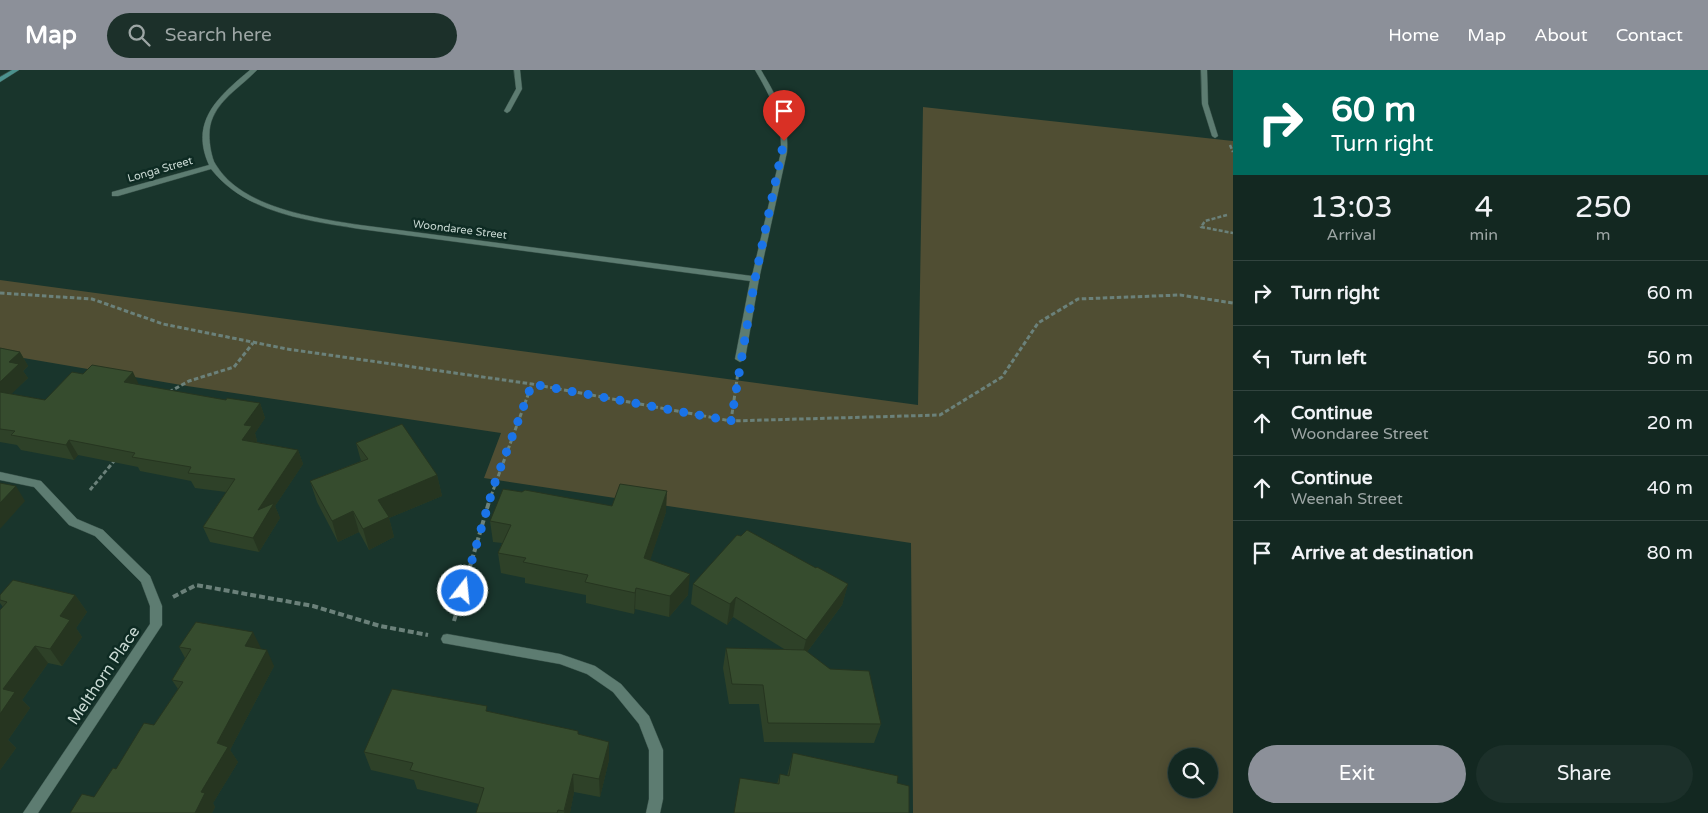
<!DOCTYPE html>
<html lang="en">
<head>
<meta charset="utf-8">
<style>
  body { margin:0; font-family:"Varela Round",sans-serif; background:#1c302a; color:#f1f3f6; height:100vh; display:flex; flex-direction:column; font-size:19px; white-space:nowrap }
  * { box-sizing:border-box; margin:0 }
  p { font-size:16px; color:#9da6a5 }
  .icon { flex:none; width:28px; height:28px; fill:none; stroke:currentColor; stroke-width:2; stroke-linecap:round; stroke-linejoin:round }
  .map { position:relative; flex:1; overflow:hidden }
  .side { display:flex; flex-direction:column; background:#132821; width:475px }
  .side>* { flex:none }
  .banner { background:#00695c; color:#fff; overflow:hidden }
  .controls { position:absolute; left:1168px; top:678px; display:grid; gap:10px }
  .controls a { display:grid; place-items:center; width:50px; height:50px; border-radius:50%; background:#132821; box-shadow:0 2px 12px #0003,0 0 0 1px #32443f; font-size:25px }
  .pin { position:absolute; display:grid; place-items:center; width:42px; height:42px; color:#fff; margin:-51px -21px; border-radius:50% 50% 50% 0; rotate:-45deg; box-shadow:0 0 5px #0007 }
  .pin .icon { rotate:45deg }
  .me { position:absolute; width:55px; margin:-28px; rotate:16deg; stroke-linejoin:round; filter:drop-shadow(0 0 4px #0008) }
  .turn { display:flex; align-items:center; gap:18px; height:105px; padding:0 15px; font-size:22px }
  .turn .icon { width:65px; height:65px; stroke-width:2.5 }
  .turn b { display:block; font-size:35px; line-height:42px }
  .eta { display:flex; justify-content:space-evenly; align-items:center; height:85px; text-align:center }
  .eta b { font-size:30px; font-weight:600; line-height:35px }
  .primary-button { display:flex; gap:10px; margin-top:auto; padding:10px 15px }
  .primary-button a { flex:1; height:58px; border-radius:30px; background:#8c9099; color:#fff; font-size:20px; font-weight:600; line-height:58px; text-align:center }
  .primary-button a+a { background:#1c302a; color:#f1f3f6 }
  ul { padding:0; list-style:none }
  li { display:flex; align-items:center; gap:15px; height:65px; padding:0 15px; border-top:1px solid #32443f }
  li div { flex:1 }
  li b { display:block; font-size:19px }
  li em { font-style:normal }
  header { display:flex; align-items:center; gap:30px; box-sizing:border-box; height:70px; padding:0 25px; background:#8c9099; color:#fff }
  header strong { font-size:24px }
  nav { display:flex; gap:28px; margin-inline-start:auto; font-size:18px }
  .search { width:350px; height:45px; background:#1c302a; display:flex; align-items:center; gap:12px; box-sizing:border-box; padding:0 18px; border-radius:28px; color:#9da6a5; font-size:19px }
  main { display:flex; flex:1; min-height:0 }
  .map>svg:first-child { display:block }
</style>
</head>
<body>
<header>
<strong>Map</strong>
<div class="search"><svg class="icon" aria-label="search" viewBox="0 0 24 24"><circle cx="10" cy="10" r="6"/><path d="M15 15l6 6"/></svg>Search here</div>
<nav><a>Home</a><a>Map</a><a>About</a><a>Contact</a></nav>
</header>
<main>
<div class="map">
<svg width="1233" height="743" viewBox="0 0 1233 743">
  <rect width="100%" height="100%" fill="#19352c"/>
  <!-- green -->
  <path fill="#504e33" fill-rule="evenodd" d="M923,37L1233,71V743H913L911,473L484,408L501,363L187,316L0,284V210L918,335ZM1176,686H1209V719H1176Z"/>
  <g fill="none" stroke-linecap="round" stroke-linejoin="round">
    <defs>
      <polygon id="service" points="0,402 41,411 77,449 103,460 104,463 103,466 95,466 69,455 34,417 0,410"/>
      <g id="minor">
        <path d="M250,0H257C242,16 222,27 213,47C208,58 209,70 211,81C212,85 213,91 216,95C242,138 315,148 360,155L752,206L781,82C782,48 772,29 755,0H761C778,29 789,48 787,82L759,209L745,289L740,292L735,289L750,211L360,159C309,151 245,143 211,99L118,126H112V122L209,95C189,51 219,26 250,0Z"/>
        <polygon points="514,0 520,0 522,19 510,41 507,43 504,41 516,19"/>
        <polygon points="1201,0 1207,0 1208,34 1218,66 1215,68 1212,66 1202,34"/>
        <polygon points="99,459 103,460 150,506 162,536 162,555 38,743 23,743 150,554 150,536 141,512 95,466 94,463 95,460"/>
        <polygon points="447,564 560,584 595,596 621,614 649,646 663,680 663,729 660,743 646,743 649,729 649,680 639,654 613,622 587,604 560,594 443,573 441,569 443,565"/>
      </g>
      <polygon id="secondary" points="12,0 19,0 0,12 0,7"/>
    </defs>
    <!-- service casing -->
    <use href="#service" stroke="#39524a" stroke-width="1"/>
    <!-- minor casing -->
    <use href="#minor" stroke="#39524a" stroke-width="1"/>
    <!-- secondary casing -->
    <use href="#secondary" stroke="#39524a" stroke-width="1"/>
    <!-- path-far2 -->
    <g stroke="#6b817a" stroke-width="2.5" stroke-dasharray="4 2" stroke-linecap="butt">
      <polyline points="1230,75 1233,82"/>
      <polyline points="1227,145 1205,151 1201,157 1233,163"/>
    </g>
    <!-- path-far1 -->
    <g stroke="#6b817a" stroke-width="3" stroke-dasharray="4.5 2.5" stroke-linecap="butt">
      <polyline points="0,223 92,229 163,254 287,279 532,314 731,351 940,345 1002,307 1038,253 1078,229 1180,225 1233,233"/>
      <polyline points="169,322 189,311 234,297 253,273"/>
      <polyline points="731,351 738,302"/>
      <polyline points="90,420 115,390"/>
      <polyline points="491,426 532,314"/>
    </g>
    <!-- path -->
    <g stroke="#6b817a" stroke-width="4" stroke-dasharray="6 3" stroke-linecap="butt">
      <polyline points="173,527 196,515 313,536 380,556 428,565"/>
      <polyline points="454,551 491,425"/>
    </g>
    <!-- service -->
    <use href="#service" fill="#5d7c71" fill-rule="evenodd"/>
    <!-- minor -->
    <use href="#minor" fill="#5d7c71" fill-rule="evenodd"/>
    <!-- secondary -->
    <use href="#secondary" fill="#4c928e" fill-rule="evenodd"/>
  </g>
  <!-- wall -->
  <g fill="#2e4128">
    <polygon points="0,278 20,282 28,296 23,301 28,308 11,324 45,330 139,315 226,330 260,333 265,348 255,363 257,371 256,372 298,380 303,394 275,436 280,448 259,482 210,472 203,457 226,422 195,418 191,411 140,401 138,397 78,385 74,390 21,380 17,375 0,372"/>
    <polygon points="356,373 437,405 442,426 389,448 394,467 369,480 359,462 338,472 317,432 310,411 361,391"/>
    <polygon points="522,422 612,436 666,442 650,490 688,525 669,547 635,539 634,544 586,533 586,525 525,513 525,508 501,503 498,483 502,473 493,472 490,451"/>
    <polygon points="816,498 848,514 842,535 807,582 881,654 874,673 764,672 759,634 729,634 723,598 726,578 784,579 733,547 727,555 691,534 693,514"/>
    <polygon points="0,525 75,525 87,542 76,558 82,567 62,596 48,593 22,630 30,638 8,670 16,678 0,700 3,537 0,533"/>
    <polygon points="179,577 261,578 260,579 274,596 230,680 238,692 213,733 215,737 212,743 70,743 94,727 116,699 154,655 178,619 172,610 185,588"/>
    <polygon points="488,641 609,672 609,690 600,727 574,722 570,743 476,743 479,734 417,719 414,710 371,700 364,682"/>
    <polygon points="793,683 898,706 777,714 780,704 787,706"/>
  </g>
  <!-- shaded-wall -->
  <g fill="#263520">
    <polygon points="20,282 28,296 23,301 28,308 0,335 0,312 9,292"/>
    <polygon points="133,302 140,317 124,312"/>
    <polygon points="260,333 265,348 255,363 257,371 248,385 242,370 244,355"/>
    <polygon points="69,370 78,385 74,390 66,375"/>
    <polygon points="298,380 303,394 275,436 280,448 259,482 253,468 258,440"/>
    <polygon points="437,405 442,426 389,448 394,467 369,480 363,459 378,430"/>
    <polygon points="16,416 25,431 0,459 0,433"/>
    <polygon points="667,421 666,442 644,509 644,488"/>
    <polygon points="353,441 359,462 338,472 332,451"/>
    <polygon points="690,504 688,525 669,547 670,526"/>
    <polygon points="848,514 842,535 801,590 806,570"/>
    <polygon points="636,518 635,539 634,544 635,523"/>
    <polygon points="75,525 87,542 76,558 82,567 62,596 50,579 60,546"/>
    <polygon points="736,527 733,547 727,555 730,534"/>
    <polygon points="253,562 261,578 253,592 245,576"/>
    <polygon points="35,576 48,593 22,630 30,638 8,670 16,678 0,700 0,644 3,619"/>
    <polygon points="267,580 274,596 230,680 238,692 213,733 215,737 212,743 195,743 217,673"/>
    <polygon points="609,672 609,690 600,727 599,709"/>
    <polygon points="573,704 574,722 570,743 564,743"/>
  </g>
  <!-- building -->
  <g fill="#364c2e" stroke="#263520">
    <polygon points="0,278 20,282 9,292 19,294 0,312"/>
    <polygon points="92,295 133,302 124,312 226,330 227,328 260,333 244,355 252,356 242,370 298,380 258,440 274,433 253,468 203,457 235,409 188,403 191,397 132,387 135,383 69,370 66,375 11,365 15,361 0,359 0,322 45,330 72,302 83,304"/>
    <polygon points="402,354 437,405 378,430 389,447 363,459 353,441 332,451 310,411 368,389 356,373"/>
    <polygon points="0,413 16,416 0,433"/>
    <polygon points="620,414 667,421 644,488 690,504 670,526 636,518 635,523 585,512 588,505 523,492 526,488 498,483 511,455 490,451 503,419 522,422 525,420 612,436"/>
    <polygon points="747,460 816,498 817,497 848,514 806,570 736,527 730,534 693,514 737,465 741,466"/>
    <polygon points="13,510 75,525 60,546 70,550 50,579 35,576 3,619 15,622 0,644 0,540 7,532 0,530 0,525"/>
    <polygon points="196,552 253,562 245,576 267,580 217,673 228,677 201,722 205,723 195,743 70,743 82,724 94,727 113,698 116,699 144,653 154,655 183,612 172,610 191,579 179,577"/>
    <polygon points="726,578 805,580 830,599 869,601 881,654 768,653 763,615 732,614"/>
    <polygon points="392,619 487,636 486,641 578,661 578,664 609,672 599,709 573,704 564,741 558,740 557,743 476,743 484,718 410,700 413,693 364,682"/>
    <polygon points="793,683 898,706 897,713 909,716 909,743 734,743 740,708 779,714 780,704 789,706"/>
  </g>
  <g fill="none" stroke-linecap="round" stroke-linejoin="round">
    <!-- route -->
    <polyline stroke="#1a73e8" stroke-width="9" stroke-dasharray="0 16.2" points="463,521 494,415 532,314 731,351 755,209 784,71"/>
  </g>
  <g text-anchor="middle" stroke-width="5" stroke-linejoin="round" paint-order="stroke">
    <!-- far-street labels -->
    <g font-size="11" fill="#cadad4" stroke="#0e2b23">
      <text transform="translate(160 99) rotate(-16)" y="4">Longa Street</text>
      <text transform="translate(460 159) rotate(7)" y="4">Woondaree Street</text>
    </g>
    <!-- near-street labels -->
    <g font-size="16" fill="#cadad4" stroke="#0e2b23">
      <text transform="translate(103 605) rotate(-56)" y="6">Melthorn Place</text>
    </g>
  </g>
</svg>
<div class="controls">
<a><svg class="icon" aria-label="search" viewBox="0 0 24 24"><circle cx="10" cy="10" r="6"/><path d="M15 15l6 6"/></svg></a>
</div>
<div class="pin" style="left:784px;top:71px;background:#d93025"><svg class="icon" aria-label="arrive" viewBox="0 0 24 24"><path d="M6 21V4h12l-3 4 3 4H6"/></svg></div>
<svg class="me" style="left:463px;top:521px" viewBox="-20 -20 40 40"><circle r="17" fill="#1a73e8" stroke="#fff" stroke-width="3"/><path d="M0-11L8 9 0 5-8 9z" fill="#fff"/></svg>
</div>
<section class="side">
<div class="banner">
<div class="turn"><svg class="icon" aria-label="right" viewBox="0 0 24 24"><path d="M7 20v-9h11M14 6l5 5-5 5"/></svg><div><b>60 m</b>Turn right</div></div>
</div>
<div class="eta">
<div><b>13:03</b><p>Arrival</p></div>
<div><b>4</b><p>min</p></div>
<div><b>250</b><p>m</p></div>
</div>
<ul>
<li><svg class="icon" aria-label="right" viewBox="0 0 24 24"><path d="M7 20v-9h11M14 6l5 5-5 5"/></svg><div><b>Turn right</b></div><em>60 m</em></li>
<li><svg class="icon" aria-label="left" viewBox="0 0 24 24"><path d="M17 20v-9H6M10 6l-5 5 5 5"/></svg><div><b>Turn left</b></div><em>50 m</em></li>
<li><svg class="icon" aria-label="ahead" viewBox="0 0 24 24"><path d="M12 20V5M6 11l6-6 6 6"/></svg><div><b>Continue</b><p>Woondaree Street</p></div><em>20 m</em></li>
<li><svg class="icon" aria-label="ahead" viewBox="0 0 24 24"><path d="M12 20V5M6 11l6-6 6 6"/></svg><div><b>Continue</b><p>Weenah Street</p></div><em>40 m</em></li>
<li><svg class="icon" aria-label="arrive" viewBox="0 0 24 24"><path d="M6 21V4h12l-3 4 3 4H6"/></svg><div><b>Arrive at destination</b></div><em>80 m</em></li>
</ul>
<div class="primary-button"><a>Exit</a><a>Share</a></div>
</section>
</main>
</body>
</html>
